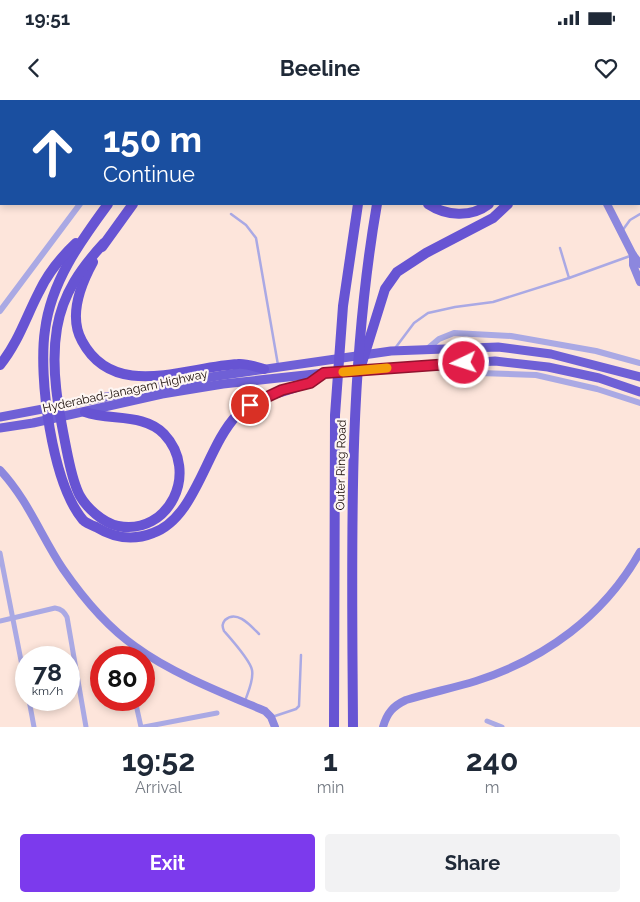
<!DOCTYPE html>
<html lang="en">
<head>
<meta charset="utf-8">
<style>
  body { margin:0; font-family:Raleway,sans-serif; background:#f2f2f3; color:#1f2937; height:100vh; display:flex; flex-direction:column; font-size:19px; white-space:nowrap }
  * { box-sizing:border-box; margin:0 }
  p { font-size:16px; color:#747a83 }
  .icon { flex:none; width:28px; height:28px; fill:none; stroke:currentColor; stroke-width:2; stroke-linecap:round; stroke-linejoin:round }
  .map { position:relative; height:627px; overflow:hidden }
  .side { display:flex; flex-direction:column; background:#fff; flex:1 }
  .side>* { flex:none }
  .top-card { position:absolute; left:0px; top:0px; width:640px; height:105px; box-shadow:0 2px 8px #0003; background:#1a4fa0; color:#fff; overflow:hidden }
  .speed { position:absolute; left:15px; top:546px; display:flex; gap:10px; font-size:25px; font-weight:700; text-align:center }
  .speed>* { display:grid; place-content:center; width:65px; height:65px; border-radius:50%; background:#fff; box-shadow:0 2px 8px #0003; line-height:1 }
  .speed small { font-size:12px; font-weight:400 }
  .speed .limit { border:8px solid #d22; background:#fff; color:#111 }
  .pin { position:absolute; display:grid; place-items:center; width:42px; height:42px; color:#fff; margin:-21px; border:2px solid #fff; border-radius:50%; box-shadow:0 1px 5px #0007 }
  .me { position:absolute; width:55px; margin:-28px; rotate:266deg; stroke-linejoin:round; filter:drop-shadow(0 0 4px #0008) }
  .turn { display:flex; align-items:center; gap:18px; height:105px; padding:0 20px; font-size:22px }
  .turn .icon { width:65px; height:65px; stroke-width:2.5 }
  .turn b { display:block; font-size:35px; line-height:42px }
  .eta { display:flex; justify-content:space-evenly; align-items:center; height:85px; text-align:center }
  .eta b { font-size:30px; font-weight:700; line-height:35px }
  .action { display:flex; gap:10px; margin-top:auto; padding:10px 20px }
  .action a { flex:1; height:58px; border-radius:5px; background:#7c3aed; color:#fff; font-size:20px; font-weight:700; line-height:58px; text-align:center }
  .action a+a { background:#f2f2f3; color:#1f2937 }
  .status { display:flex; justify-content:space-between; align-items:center; height:35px; padding:0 25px; background:#fff; direction:ltr }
  .status svg { height:14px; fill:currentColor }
  header { display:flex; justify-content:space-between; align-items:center; height:65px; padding:0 20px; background:#fff; font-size:22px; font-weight:700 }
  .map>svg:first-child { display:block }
</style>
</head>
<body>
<div class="status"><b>19:51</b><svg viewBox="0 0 49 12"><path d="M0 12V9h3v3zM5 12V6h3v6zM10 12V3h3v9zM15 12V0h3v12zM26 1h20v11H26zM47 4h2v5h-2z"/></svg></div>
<header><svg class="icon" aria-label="back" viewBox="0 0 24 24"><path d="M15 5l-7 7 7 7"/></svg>Beeline<svg class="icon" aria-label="heart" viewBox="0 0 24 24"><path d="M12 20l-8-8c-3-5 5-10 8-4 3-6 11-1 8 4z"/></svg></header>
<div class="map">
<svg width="640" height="627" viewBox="0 0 640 627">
  <rect width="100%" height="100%" fill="#fde5db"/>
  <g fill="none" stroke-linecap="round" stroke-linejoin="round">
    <!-- path -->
    <polyline stroke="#806e67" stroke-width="1" stroke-dasharray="1 4" stroke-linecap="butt" points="639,51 640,51"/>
    <!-- service -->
    <g stroke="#aaa9e4" stroke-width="2.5">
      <polyline points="231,114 246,125 256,138 278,265"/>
      <polyline points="622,131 630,120 640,114"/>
      <polyline points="560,148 569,178 630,156"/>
      <polyline points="396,247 414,223 428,213 455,207 493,202 569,178"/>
      <path d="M245,601C248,592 254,580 252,570C250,560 231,539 224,531C222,526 222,524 225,520C237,509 251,526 259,534"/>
      <polyline points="272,617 296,609 299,606 301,555"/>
    </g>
    <!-- minor -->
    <g stroke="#aaa9e4" stroke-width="5">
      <polyline points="0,453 26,586"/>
      <path d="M0,521L55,508C62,509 64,512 67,517L86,627"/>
      <polyline points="29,600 34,627"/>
      <polyline points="135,600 141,627"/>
      <polyline points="487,621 502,627"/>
      <polyline points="144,627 217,613"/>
    </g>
    <!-- tertiary -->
    <g stroke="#aaa9e4" stroke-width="6">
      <polyline points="158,1 159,0"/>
      <polyline points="0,211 80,104"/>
      <polyline points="426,250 439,239 454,233 511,236 596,251 640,263"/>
      <polyline points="434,266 449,272 536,275 597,289 640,303"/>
    </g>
    <!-- secondary -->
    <g stroke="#8c87de" stroke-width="8">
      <polyline points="553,0 554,1"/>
      <polyline points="607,104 633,155 640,164"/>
      <polyline points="633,155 633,165 640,182"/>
      <path d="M0,370C28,400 41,436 63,469C83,498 107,527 136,547C171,573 225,594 265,611L271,617L275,627"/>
      <path d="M383,627C387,613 393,606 406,600C429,593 453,588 476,581C545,559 604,516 640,452"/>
    </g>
    <!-- trunk -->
    <g stroke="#6f60d6" stroke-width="9">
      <polyline points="0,317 217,276 391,251 498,247 551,254 640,277"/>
      <polyline points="0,328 33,323 162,294 223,284 324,273 495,261 548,267 599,278 640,292"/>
    </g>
    <!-- motorway -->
    <g stroke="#6754d3" stroke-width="10">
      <polyline points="337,0 338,1"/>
      <polyline points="455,0 459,1"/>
      <polyline points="488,0 490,1"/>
      <polyline points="188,1 189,0"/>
      <polyline points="220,1 223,0"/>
      <polyline points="382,1 382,0"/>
      <polyline points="401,1 401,0"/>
      <polyline points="412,1 412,0"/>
      <path d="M108,104C80,142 51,182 45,230C38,277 52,383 83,420C86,423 91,425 96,427C114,438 133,441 153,433C196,418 206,347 237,315C256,295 284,293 308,283C314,281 319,276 324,273"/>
      <path d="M428,104C446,116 471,118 489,104"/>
      <polyline points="102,147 133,104"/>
      <path d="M93,162C81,184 68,216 82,241C114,301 185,267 238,264C246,263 256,267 264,269"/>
      <path d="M0,265C18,243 26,217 39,192C48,173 61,157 76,143"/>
      <polyline points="361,266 385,189 397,172 426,153 493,118 508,104"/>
      <path d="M85,312C110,321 144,313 164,334C200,372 169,436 118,426C103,423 87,408 80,396C73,383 70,366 67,352C59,312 50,269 57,228C63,193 81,168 104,143"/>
      <polyline points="334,627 335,315 343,206 358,104"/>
      <path d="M353,627C352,452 347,276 377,104"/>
    </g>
  </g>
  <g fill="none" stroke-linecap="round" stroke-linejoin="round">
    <defs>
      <polyline id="route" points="250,305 282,290 310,283 324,273 464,263"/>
    </defs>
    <!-- route casing -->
    <use href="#route" stroke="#92132f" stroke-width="12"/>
    <!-- route -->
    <use href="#route" stroke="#e11d48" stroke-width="9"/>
    <!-- slow -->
    <polyline stroke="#f59e0b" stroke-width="9" points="343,272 387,268"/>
  </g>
  <g text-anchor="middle" stroke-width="4.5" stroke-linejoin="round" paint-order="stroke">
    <!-- street labels -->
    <g font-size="12" fill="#170a05" stroke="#fef6f3">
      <text transform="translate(125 291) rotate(-12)" y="4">Hyderabad-Janagam Highway</text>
      <text transform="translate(341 365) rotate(-89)" y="4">Outer Ring Road</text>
    </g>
  </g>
</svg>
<div class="speed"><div>78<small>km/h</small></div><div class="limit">80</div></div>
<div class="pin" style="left:250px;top:305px;background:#d93025"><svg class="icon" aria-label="arrive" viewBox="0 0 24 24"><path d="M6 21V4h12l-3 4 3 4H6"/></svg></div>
<svg class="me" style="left:464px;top:263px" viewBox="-20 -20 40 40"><circle r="17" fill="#e11d48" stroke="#fff" stroke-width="3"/><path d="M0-11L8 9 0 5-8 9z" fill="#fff"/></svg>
<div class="top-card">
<div class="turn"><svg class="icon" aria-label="ahead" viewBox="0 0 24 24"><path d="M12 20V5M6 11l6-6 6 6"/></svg><div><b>150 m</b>Continue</div></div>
</div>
</div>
<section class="side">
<div class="eta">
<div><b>19:52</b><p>Arrival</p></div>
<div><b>1</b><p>min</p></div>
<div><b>240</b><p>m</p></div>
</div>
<div class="action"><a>Exit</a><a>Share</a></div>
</section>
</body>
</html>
